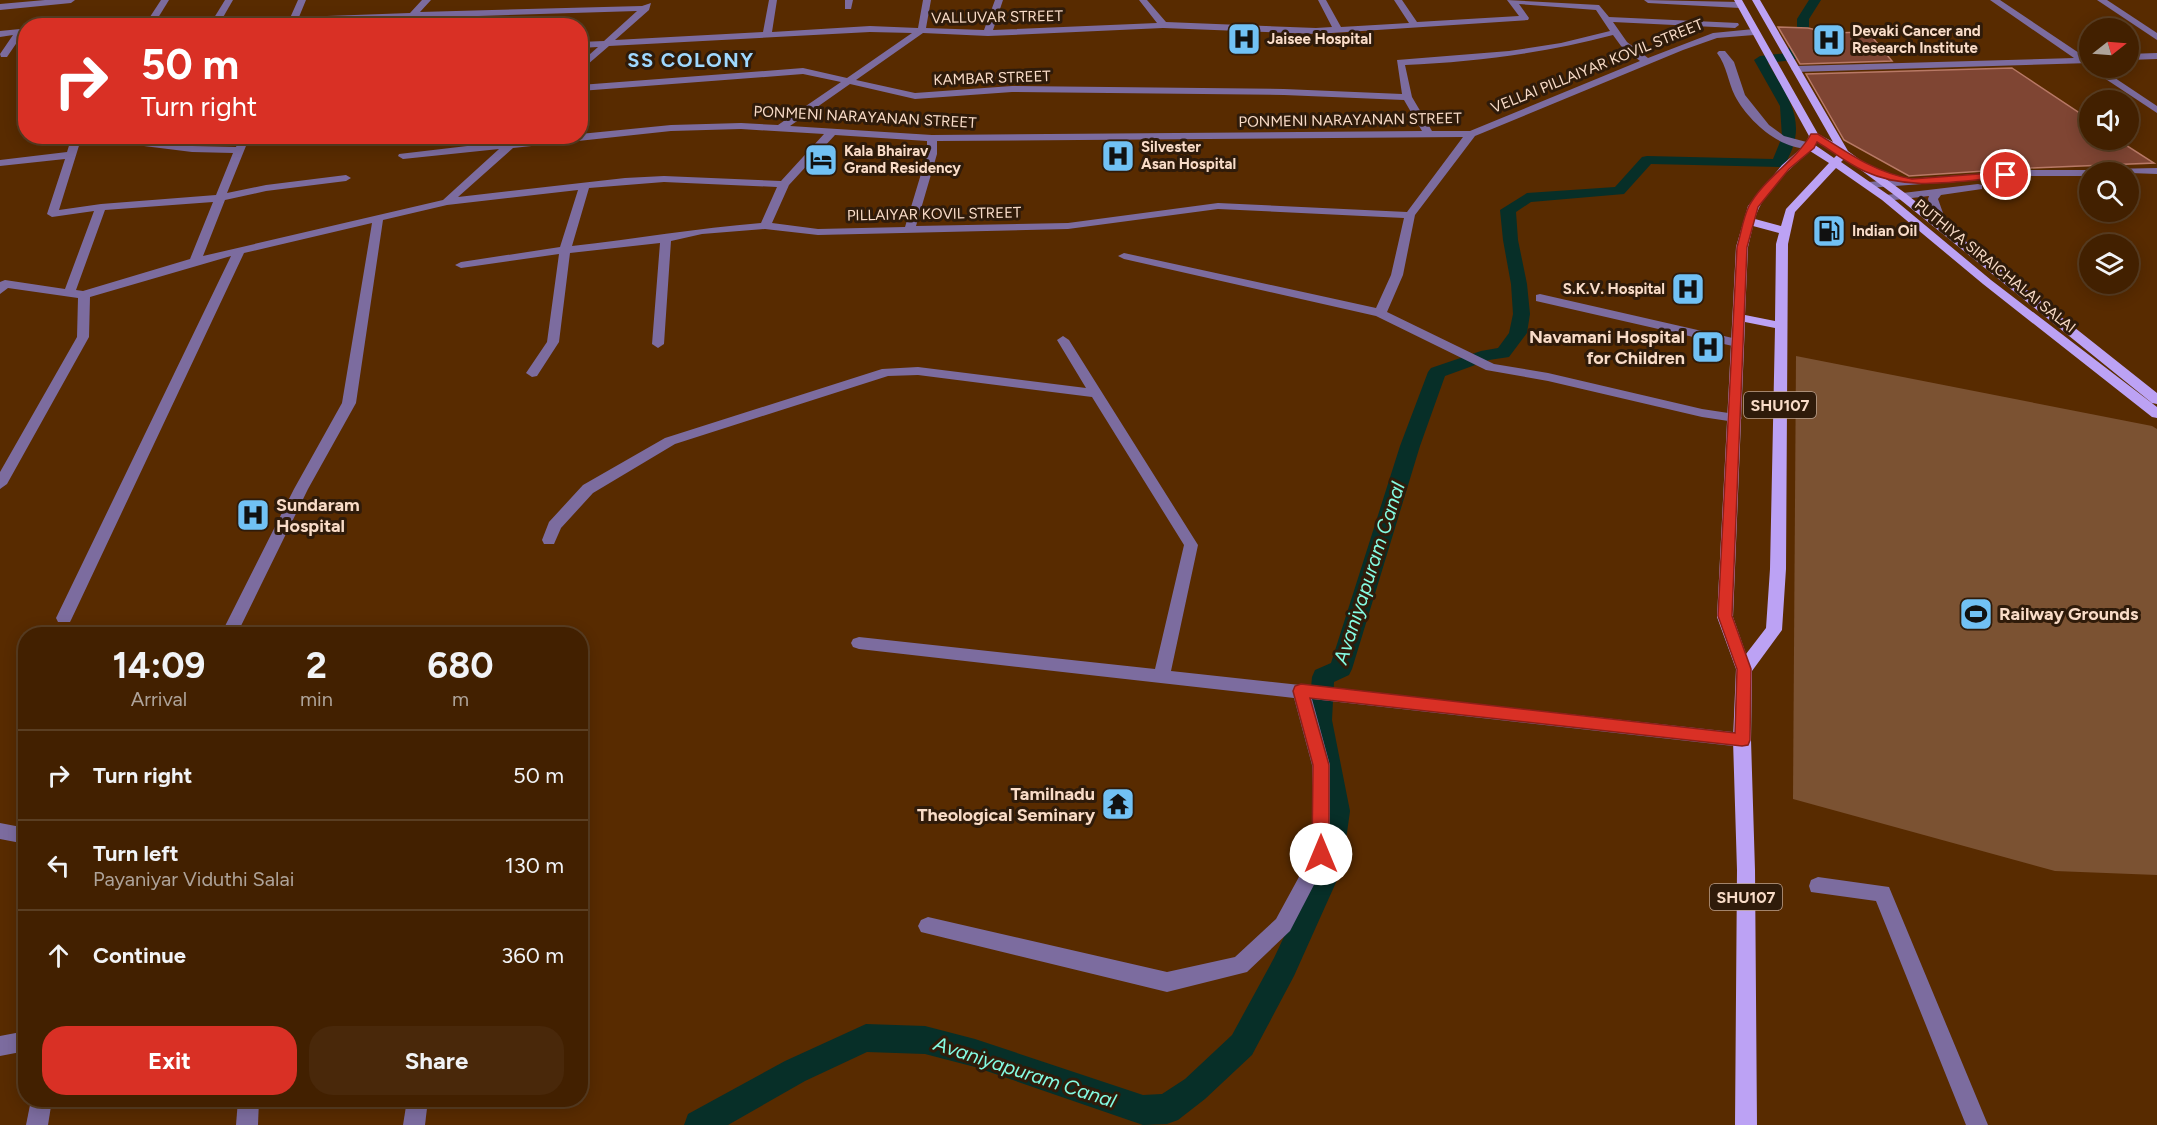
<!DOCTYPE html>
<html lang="en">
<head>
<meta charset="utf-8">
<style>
  body { margin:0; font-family:Figtree,sans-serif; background:#49280a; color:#f1f3f6; height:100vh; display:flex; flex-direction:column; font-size:22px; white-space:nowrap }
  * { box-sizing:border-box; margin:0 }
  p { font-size:20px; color:#aea399 }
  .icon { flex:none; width:33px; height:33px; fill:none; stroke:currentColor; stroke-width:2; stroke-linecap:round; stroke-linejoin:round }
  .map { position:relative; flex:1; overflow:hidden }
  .sheet { position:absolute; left:18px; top:627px; width:570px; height:480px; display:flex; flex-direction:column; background:#422000; border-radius:24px; box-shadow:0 3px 15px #0003,0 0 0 2px #5a3e22 }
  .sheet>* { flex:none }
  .guide { position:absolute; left:18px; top:18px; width:570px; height:126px; border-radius:24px; box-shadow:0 3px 15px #0003,0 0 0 2px #5a3e22; background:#d93025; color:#fff; overflow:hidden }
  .needle { width:39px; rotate:73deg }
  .fabs { position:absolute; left:2079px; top:18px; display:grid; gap:12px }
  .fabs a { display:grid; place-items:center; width:60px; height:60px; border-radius:50%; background:#422000; box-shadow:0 3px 15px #0003,0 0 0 2px #5a3e22; font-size:30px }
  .pin { position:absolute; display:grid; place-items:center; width:51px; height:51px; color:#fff; margin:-26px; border:3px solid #fff; border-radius:50%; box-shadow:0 2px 6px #0007 }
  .me { position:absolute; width:66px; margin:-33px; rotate:0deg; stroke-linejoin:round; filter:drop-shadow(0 0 4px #0008) }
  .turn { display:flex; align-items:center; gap:21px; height:126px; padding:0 24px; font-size:27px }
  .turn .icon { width:78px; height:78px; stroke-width:2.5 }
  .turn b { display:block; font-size:42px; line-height:51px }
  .eta { display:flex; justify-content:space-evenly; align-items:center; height:102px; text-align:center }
  .eta b { font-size:36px; font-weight:700; line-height:42px }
  .button { display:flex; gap:12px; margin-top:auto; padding:12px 24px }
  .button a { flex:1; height:69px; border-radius:24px; background:#d93025; color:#fff; font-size:24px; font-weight:700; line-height:69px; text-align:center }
  .button a+a { background:#49280a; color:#f1f3f6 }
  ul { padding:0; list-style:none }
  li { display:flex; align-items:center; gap:18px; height:90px; padding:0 24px; border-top:2px solid #5a3e22 }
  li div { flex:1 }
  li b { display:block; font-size:22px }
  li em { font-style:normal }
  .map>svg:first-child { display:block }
</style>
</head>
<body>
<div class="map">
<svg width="2157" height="1125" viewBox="0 0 2157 1125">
  <rect width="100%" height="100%" fill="#582b00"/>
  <!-- green -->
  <polygon fill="#7b5232" points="1796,356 2152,426 2157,429 2157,875 2055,871 1793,799"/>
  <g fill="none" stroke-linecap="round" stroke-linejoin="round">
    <!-- canal -->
    <path fill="#072f28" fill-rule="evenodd" d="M1809,0H1821L1809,19V42L1800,51V56L1794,60L1768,63C1790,100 1810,125 1783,167L1651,164L1624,194L1531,202L1516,212L1518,240L1527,284L1530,314L1527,333L1509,357L1489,360L1445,376L1420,446L1352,669L1349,675L1334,682L1332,720L1350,811L1342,869L1294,976L1252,1055L1205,1099L1178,1120L1167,1124L1143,1125L975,1067L925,1054L867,1052L805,1081L728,1125H684L688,1114L785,1061L866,1024L925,1026L975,1039L1143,1095L1162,1094L1185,1079L1232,1035L1274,958L1316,869L1324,811L1308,720L1312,677L1315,670L1331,663L1400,446L1428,372L1431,368L1481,351L1498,348L1509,333L1513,314L1511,284L1503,240L1500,210L1527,193L1615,187L1642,157L1647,156L1773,159L1782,137L1780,106L1754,60L1760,56L1788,53L1789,47L1797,41V19Z"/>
  </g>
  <!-- building -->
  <g fill="#7f4533" stroke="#b87966" stroke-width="1.5">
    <polygon points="1778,27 1808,28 1830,33 1868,32 1892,61 1800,64"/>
    <polygon points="2012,68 2090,120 2090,140 2118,140 2154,163 2030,168 1909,176 1844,140 1806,74"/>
  </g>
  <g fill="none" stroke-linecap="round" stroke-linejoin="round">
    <!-- minor -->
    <g fill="#7c6c9f" fill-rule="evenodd">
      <polygon points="45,0 75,0 71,3 0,10 0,4"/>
      <polygon points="161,0 169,0 153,26 144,26"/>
      <polygon points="225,0 233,0 218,26 209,26"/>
      <path d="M298,0H306L299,17L410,13L422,0H431L420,12L642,6L651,3L649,10L615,40L763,32L769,0H777L772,32L870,26L918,28L923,0H931L926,28L984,30L995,0H1003L993,30L1157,23L1139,0H1147L1166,22L1316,28L1332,27L1318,0H1326L1341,27L1409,23L1394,0H1402L1417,22L1519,16L1507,0L1599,5L1609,17L1738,23L1739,25L1735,28L1613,22L1627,42L1648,58L1713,33L1754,29L1758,32L1754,35L1717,38L1683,50L1475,136L1415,215L1403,275L1387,312L1494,364L1548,373L1702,409L1735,414L1742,418L1735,422L1702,417L1548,381L1486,370L1376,316L1124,259L1118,256L1124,253L1376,308L1391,275L1404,218L1218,209L1068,229L818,235L765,229L702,234L671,241L664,344L658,348L652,344L660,243L570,253L559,342L537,376L532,377L526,373L547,342L559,254L461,268L455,265L461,262L560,247L578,190L447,205L383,220L356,403L308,489L237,634H221L294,489L342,403L372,223L244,253L72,618L70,622H58L56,618L231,256L90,297L89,337L7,484L0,489V472L77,337L78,298L8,288L0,294V282L5,280L65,289L94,211L52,217L47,214L65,159L0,166V160L67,152L72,136H82L59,210L101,204L216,195L233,153L192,152L136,145V141L140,140L192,146L236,147L240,136H250L227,193L266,185L346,175L351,178L346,181L266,191L225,200L203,256L443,200L499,149L403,159L398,156L399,154L511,141L580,136V134L671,125L741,123L778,125L841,82L803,74L580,91V85L803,68L847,78L912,33L870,32L609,46L580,71V63L598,47L580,48V42L604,41L637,11L321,21L297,23L296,26H287L288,24L228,26L290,18ZM1519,4L1596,10L1610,31L1561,43L1509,51L1397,60L1402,94L1284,89L1012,86L915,93L856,80L923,33L988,36L1163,28L1316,34L1528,20L1529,18ZM1613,35L1621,46L1640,61L1470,131H1432L1412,97L1405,65C1476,62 1545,53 1613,35ZM850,84L915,99L1012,92L1284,95L1404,100L1422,131L932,135L790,126ZM741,129L824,134L781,181L664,176L625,178L458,197L513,148L671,131ZM835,135L927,141V154L905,227L818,229L772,223L789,185ZM1463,137L1407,212L1218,203L1068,223L916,226L937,154V141ZM664,182L777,187L761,223C697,228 635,239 572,246L589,188ZM213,202L190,259L83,291L76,290L105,210Z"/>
      <polygon points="845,0 853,0 851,9 845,9"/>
      <polygon points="1644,0 1740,2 1744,5 1740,8 1648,3"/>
      <polygon points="1990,0 2000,0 2085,57 2090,57 2090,63 1796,72 1791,69 1796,66 2074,58"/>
      <polygon points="2097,0 2107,0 2157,33 2157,40"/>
      <polygon points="20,29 24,32 7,57 1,57 0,54 13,35 0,37 0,31"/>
      <path d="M1719,51H1725L1734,62L1745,95L1769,125L1784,136L1814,144V148C1783,153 1748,121 1735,96C1728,82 1727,66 1717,53Z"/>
      <polygon points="2157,53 2157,59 2128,60 2128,54"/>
      <polygon points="2089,68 2100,68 2157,106 2157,113"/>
      <polygon points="2157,168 2157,174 2103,172 2108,169"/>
      <polygon points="2030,170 2090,170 2095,172 2090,172 2090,176 2030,176 1868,188 1863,185 1868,182"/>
      <polygon points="1978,184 1982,185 1982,189 1941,195 1938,199 1948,227 1942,230 1936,227 1928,199 1929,196 1886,201 1881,198 1886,195"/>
      <polygon points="1540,294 1737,339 1743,343 1737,347 1536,301 1536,295"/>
      <polygon points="1063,336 1069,340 1198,545 1171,671 1742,733 1748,735 1751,740 1748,745 1742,747 1312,699 1330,765 1330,854 1290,931 1247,972 1167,992 921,932 918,926 921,920 928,917 1167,972 1235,957 1276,919 1312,853 1312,765 1294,698 859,649 853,647 851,643 853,639 859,637 1155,669 1184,545 1092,397 918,375 888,376 675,444 593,493 561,528 554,544 544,544 542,540 549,522 583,485 665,438 882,369 918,367 1086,388 1057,340"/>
      <polygon points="0,823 26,828 26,844 0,839"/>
      <polygon points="1818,877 1889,887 1988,1125 1966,1125 1876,901 1811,892 1809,886 1811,880"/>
      <polygon points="26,1031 26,1051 0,1056 0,1036"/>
      <polygon points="31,1100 52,1100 48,1125 26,1125"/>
      <polygon points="238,1100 259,1100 258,1125 236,1125"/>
      <polygon points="407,1100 428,1100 425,1125 403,1125"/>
    </g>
    <!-- major -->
    <path fill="#bca2f4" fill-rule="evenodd" d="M1734,0H1742L1818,134L1833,142L1752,0H1760L1848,151L1905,193L2157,393V404L2152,403L1897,197L1845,158L1841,162L1890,196L1991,280L2157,407V418L2152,417L1983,284L1882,200L1836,168L1795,212L1788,244L1786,569L1782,630L1752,671L1751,740L1755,870L1757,1125H1735L1737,870L1733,740L1736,669L1717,617L1736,247L1748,206L1782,165L1805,145L1809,136ZM1817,142L1838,154L1834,158L1815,145ZM1810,151L1829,163L1786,209L1781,226L1755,219C1762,192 1790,169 1810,151ZM1753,226L1779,233L1776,244L1775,321L1745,315L1748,247ZM1745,322L1775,328L1770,569L1766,628L1746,654L1733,617Z"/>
  </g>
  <!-- route -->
  <path fill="#d93025" stroke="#8d1f18" stroke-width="1.5" d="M1811,134H1818C1848,153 1876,173 1912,179L2006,172L2011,175L2006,177C1958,181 1909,192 1864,171C1848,164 1832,151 1817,142L1814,148L1789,169L1758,207L1747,247L1732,616L1751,669L1750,740L1748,745L1742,746L1310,698L1329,765V854L1327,859L1321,861L1315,859L1312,854L1313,765L1293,691L1295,686L1301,684L1735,733L1737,669L1718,616L1737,247C1741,234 1743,218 1749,206C1764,178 1796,161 1811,134Z"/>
  <!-- icons -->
  <defs>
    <symbol id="hospital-square" viewBox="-11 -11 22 22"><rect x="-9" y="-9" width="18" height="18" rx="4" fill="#71c1f4" stroke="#2f1b0a"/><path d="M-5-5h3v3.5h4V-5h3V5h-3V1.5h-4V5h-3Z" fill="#111"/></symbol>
    <symbol id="hotel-square" viewBox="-11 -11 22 22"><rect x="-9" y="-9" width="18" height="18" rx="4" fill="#71c1f4" stroke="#2f1b0a"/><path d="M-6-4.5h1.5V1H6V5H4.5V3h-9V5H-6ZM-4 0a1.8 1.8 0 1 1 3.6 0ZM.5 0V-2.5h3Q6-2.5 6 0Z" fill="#111"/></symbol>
    <symbol id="fuel-square" viewBox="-11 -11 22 22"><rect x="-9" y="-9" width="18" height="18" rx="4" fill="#71c1f4" stroke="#2f1b0a"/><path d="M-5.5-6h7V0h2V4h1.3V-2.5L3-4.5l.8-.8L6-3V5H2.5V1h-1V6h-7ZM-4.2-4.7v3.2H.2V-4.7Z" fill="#111"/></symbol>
    <symbol id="stadium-square" viewBox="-11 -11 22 22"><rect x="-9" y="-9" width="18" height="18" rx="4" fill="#71c1f4" stroke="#2f1b0a"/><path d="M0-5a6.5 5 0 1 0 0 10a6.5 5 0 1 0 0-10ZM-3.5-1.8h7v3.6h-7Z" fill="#111"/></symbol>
    <symbol id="temple-square" viewBox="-11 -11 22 22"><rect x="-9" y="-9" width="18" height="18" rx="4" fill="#71c1f4" stroke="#2f1b0a"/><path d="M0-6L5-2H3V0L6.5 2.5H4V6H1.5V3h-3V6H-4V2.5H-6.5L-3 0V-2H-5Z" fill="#111"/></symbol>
  </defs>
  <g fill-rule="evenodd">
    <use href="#hospital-square" x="1225" y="20" width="38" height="38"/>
    <use href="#hospital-square" x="1810" y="21" width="38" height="38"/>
    <use href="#hospital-square" x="1099" y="137" width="38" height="38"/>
    <use href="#hotel-square" x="802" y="141" width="38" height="38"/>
    <use href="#fuel-square" x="1810" y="212" width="38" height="38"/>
    <use href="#hospital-square" x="1669" y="270" width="38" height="38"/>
    <use href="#hospital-square" x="1689" y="328" width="38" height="38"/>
    <use href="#hospital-square" x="234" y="496" width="38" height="38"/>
    <use href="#stadium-square" x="1957" y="595" width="38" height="38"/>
    <use href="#temple-square" x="1099" y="785" width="38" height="38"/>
  </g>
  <g text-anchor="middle" stroke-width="6" stroke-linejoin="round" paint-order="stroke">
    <!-- far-street labels -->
    <g font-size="15" fill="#f9dcc8" stroke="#2f1b0a">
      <text transform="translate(997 17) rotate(-1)" y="5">VALLUVAR STREET</text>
      <text transform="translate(1597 66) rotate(-22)" y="5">VELLAI PILLAIYAR KOVIL STREET</text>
      <text transform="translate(992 78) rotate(-2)" y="5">KAMBAR STREET</text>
      <text transform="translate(865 117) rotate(3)" y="5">PONMENI NARAYANAN STREET</text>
      <text transform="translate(1350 120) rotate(-1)" y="5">PONMENI NARAYANAN STREET</text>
      <text transform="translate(934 214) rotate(-1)" y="5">PILLAIYAR KOVIL STREET</text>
      <text transform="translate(1995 266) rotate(39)" y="5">PUTHIYA SIRAICHALAI SALAI</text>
    </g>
    <!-- far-poi labels -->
    <g font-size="15" font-weight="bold" fill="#f9dcc8" stroke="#2f1b0a" text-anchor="start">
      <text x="1852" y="36">Devaki Cancer and<tspan x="1852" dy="17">Research Institute</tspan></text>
      <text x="1267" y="44">Jaisee Hospital</text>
      <text x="1141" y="152">Silvester<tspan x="1141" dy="17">Asan Hospital</tspan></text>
      <text x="844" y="156">Kala Bhairav<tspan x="844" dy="17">Grand Residency</tspan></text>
      <text x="1852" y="236">Indian Oil</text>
      <text x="1665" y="294" text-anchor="end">S.K.V. Hospital</text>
    </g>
    <!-- shield labels -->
    <g fill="#2f1b0a" stroke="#bca28f" stroke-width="1.5">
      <rect x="1744" y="392" width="72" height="26" rx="4.5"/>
      <rect x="1710" y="884" width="72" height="26" rx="4.5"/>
    </g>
    <g font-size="16" font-weight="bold" fill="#f9dcc8">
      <text x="1780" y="411">SHU107</text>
      <text x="1746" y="903">SHU107</text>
    </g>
    <!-- poi labels -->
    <g font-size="18" font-weight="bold" fill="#f9dcc8" stroke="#2f1b0a" text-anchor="end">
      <text x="1685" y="343">Navamani Hospital<tspan x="1685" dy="21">for Children</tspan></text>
      <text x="276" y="511" text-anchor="start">Sundaram<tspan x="276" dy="21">Hospital</tspan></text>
      <text x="1999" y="620" text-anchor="start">Railway Grounds</text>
      <text x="1095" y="800">Tamilnadu<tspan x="1095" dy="21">Theological Seminary</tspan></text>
    </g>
    <!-- far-district labels -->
    <g font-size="20" font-weight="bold" letter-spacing="1.5" fill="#9fd8ff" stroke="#2f1b0a">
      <text x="691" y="67">SS COLONY</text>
    </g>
    <!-- water labels -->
    <g font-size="20" font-style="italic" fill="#85fce3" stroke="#2f1b0a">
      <text transform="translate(1369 573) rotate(-72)" y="7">Avaniyapuram Canal</text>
      <text transform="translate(1025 1072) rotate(18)" y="7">Avaniyapuram Canal</text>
    </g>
  </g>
</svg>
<div class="fabs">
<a><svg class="needle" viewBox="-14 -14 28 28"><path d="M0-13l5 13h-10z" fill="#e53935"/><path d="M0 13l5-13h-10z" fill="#aea399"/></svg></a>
<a><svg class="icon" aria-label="sound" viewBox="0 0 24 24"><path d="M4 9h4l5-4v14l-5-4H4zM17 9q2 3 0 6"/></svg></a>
<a><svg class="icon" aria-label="search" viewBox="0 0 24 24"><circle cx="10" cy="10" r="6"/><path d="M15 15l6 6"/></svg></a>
<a><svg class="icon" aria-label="layers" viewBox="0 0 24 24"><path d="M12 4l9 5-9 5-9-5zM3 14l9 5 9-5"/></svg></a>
</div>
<div class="pin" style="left:2006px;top:175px;background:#d93025"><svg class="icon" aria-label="arrive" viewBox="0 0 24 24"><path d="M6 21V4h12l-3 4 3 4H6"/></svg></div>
<svg class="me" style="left:1321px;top:854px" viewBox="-20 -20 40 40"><circle r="19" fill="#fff"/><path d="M0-13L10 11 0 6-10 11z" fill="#d93025"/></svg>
<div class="guide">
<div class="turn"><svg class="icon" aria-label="right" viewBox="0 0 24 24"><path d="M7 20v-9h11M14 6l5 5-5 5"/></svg><div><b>50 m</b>Turn right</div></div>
</div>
<section class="sheet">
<div class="eta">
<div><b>14:09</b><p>Arrival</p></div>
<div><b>2</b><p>min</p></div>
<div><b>680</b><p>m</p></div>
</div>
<ul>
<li><svg class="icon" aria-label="right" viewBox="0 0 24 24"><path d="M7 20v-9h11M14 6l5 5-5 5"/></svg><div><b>Turn right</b></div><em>50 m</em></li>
<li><svg class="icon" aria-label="left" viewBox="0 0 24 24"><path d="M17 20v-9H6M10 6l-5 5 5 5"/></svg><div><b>Turn left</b><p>Payaniyar Viduthi Salai</p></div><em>130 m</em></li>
<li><svg class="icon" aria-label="ahead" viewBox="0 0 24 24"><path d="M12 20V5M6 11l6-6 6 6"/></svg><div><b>Continue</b></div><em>360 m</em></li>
</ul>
<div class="button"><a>Exit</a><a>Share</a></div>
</section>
</div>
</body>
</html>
